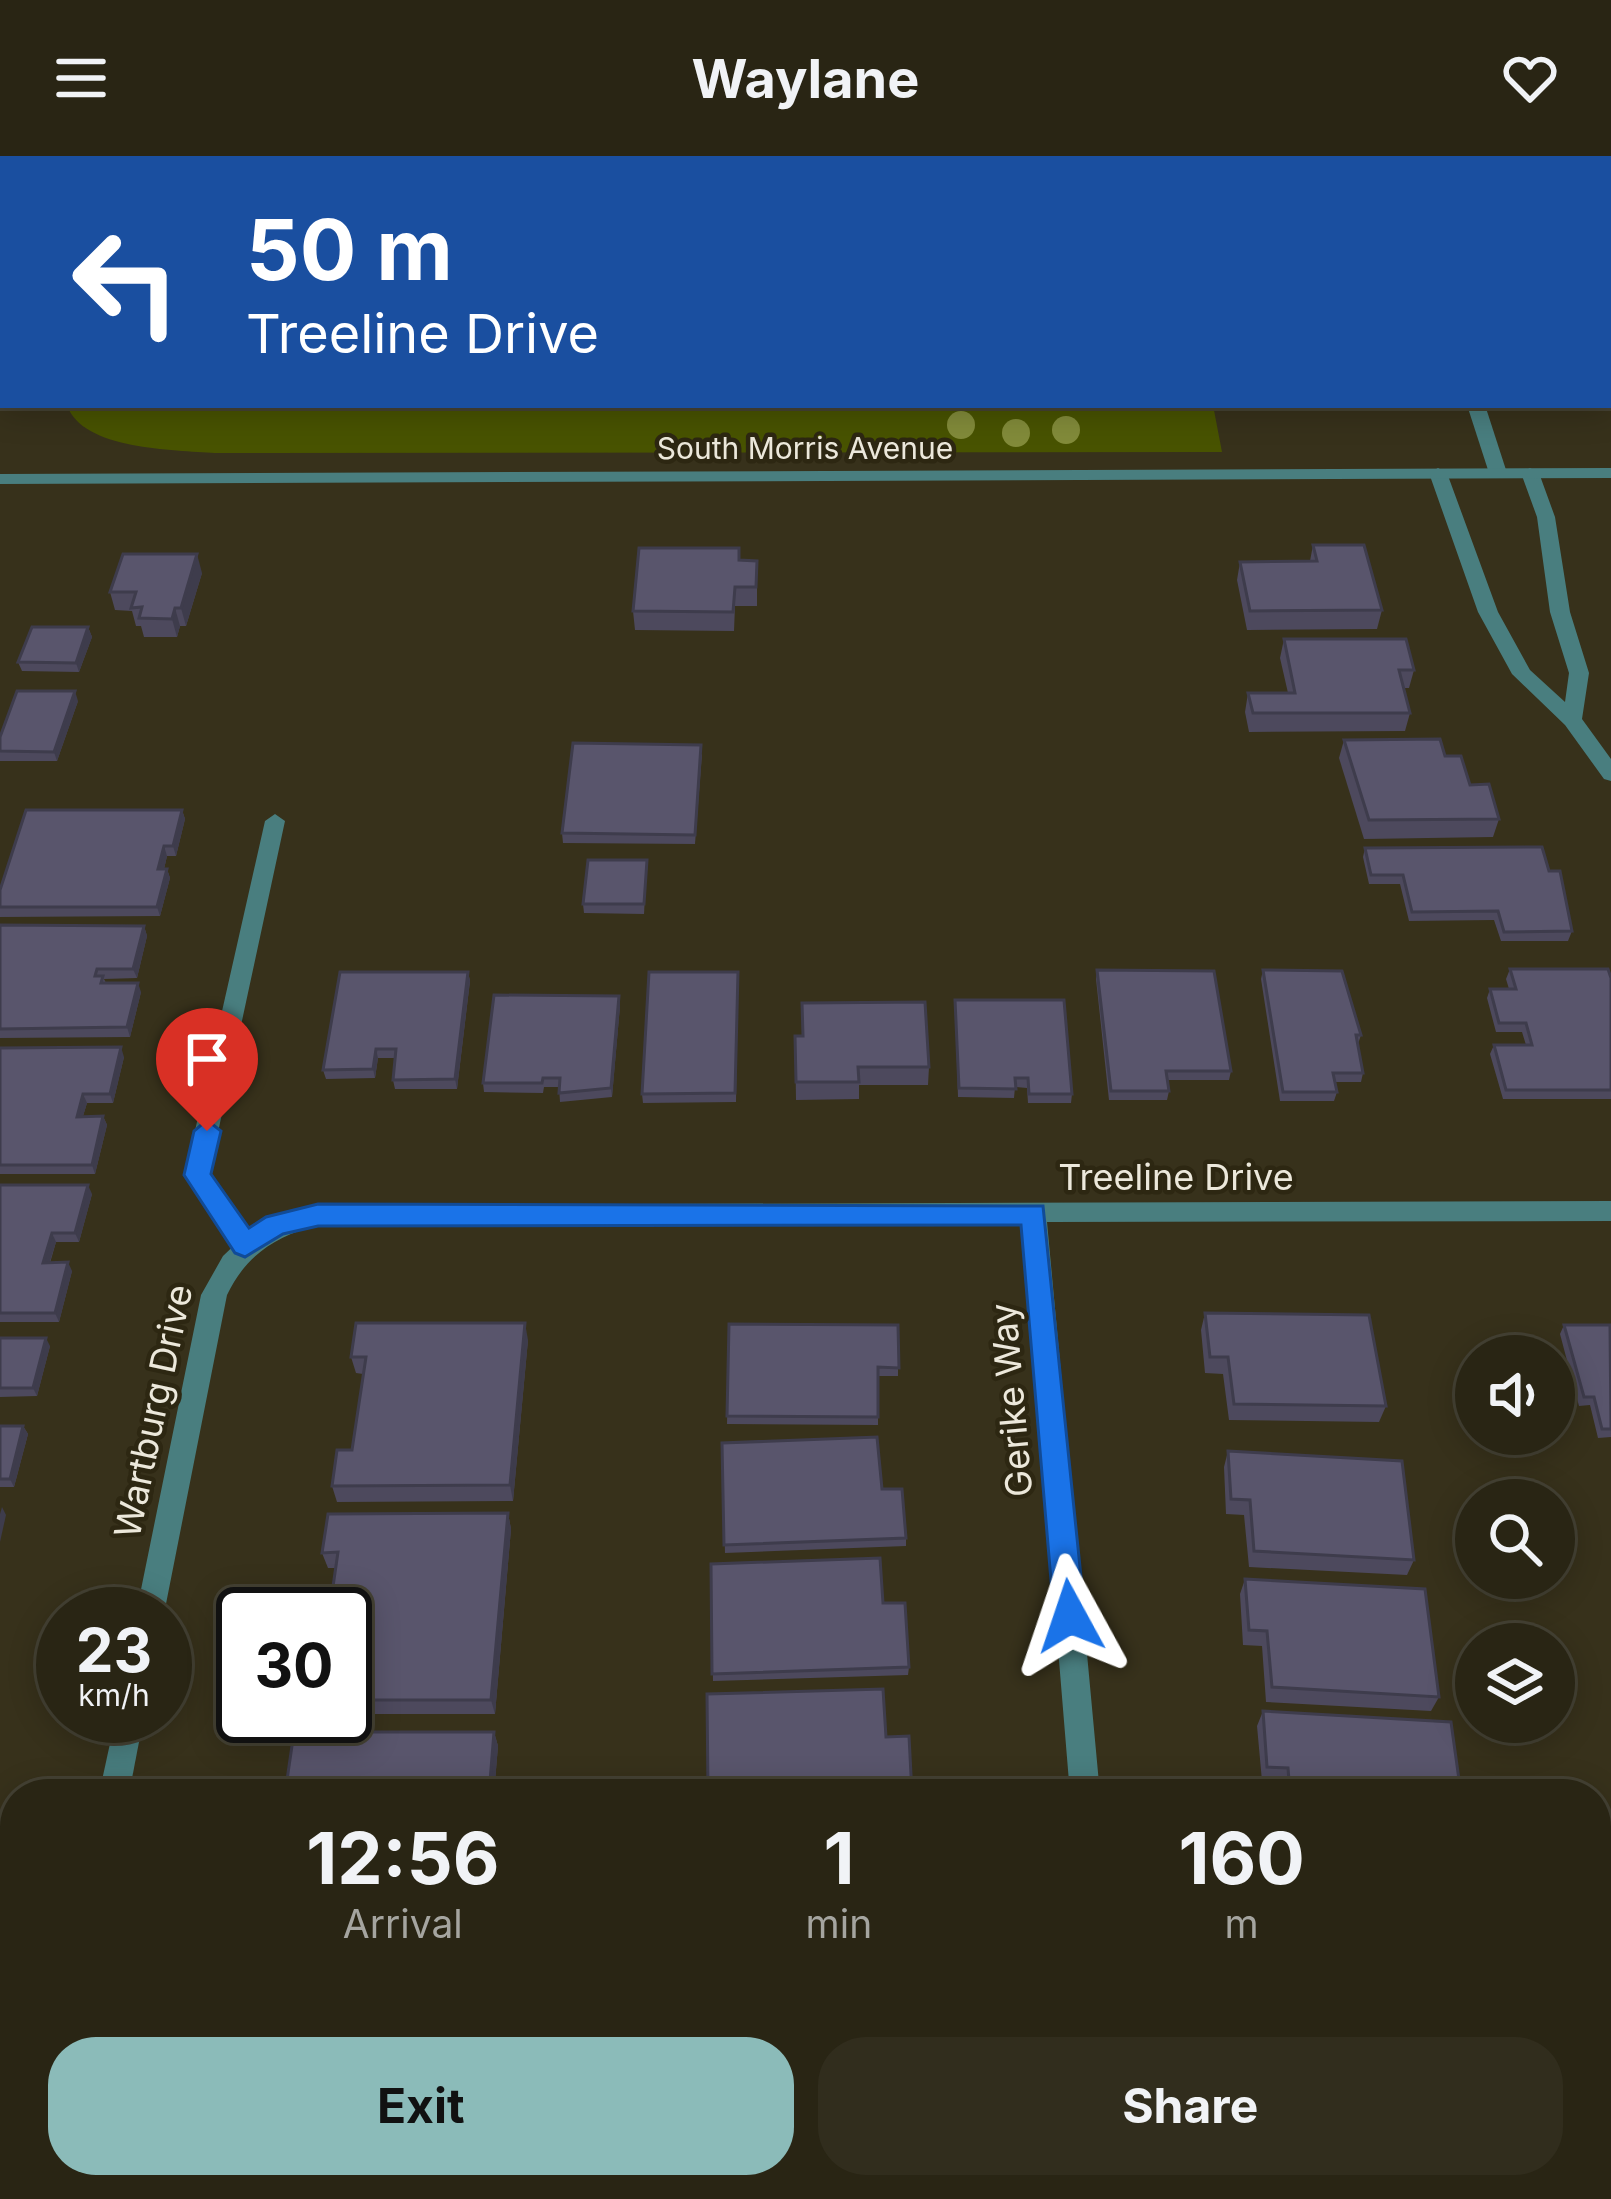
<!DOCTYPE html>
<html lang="en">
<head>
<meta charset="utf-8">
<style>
  body { margin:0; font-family:Inter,sans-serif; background:#312d1d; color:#f1f3f6; height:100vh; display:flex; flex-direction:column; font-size:45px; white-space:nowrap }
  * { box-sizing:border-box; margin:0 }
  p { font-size:39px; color:#a5a5a0 }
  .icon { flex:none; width:66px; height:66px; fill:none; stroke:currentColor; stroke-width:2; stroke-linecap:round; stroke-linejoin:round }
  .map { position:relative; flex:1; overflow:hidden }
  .panel { position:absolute; left:0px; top:1623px; width:1611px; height:420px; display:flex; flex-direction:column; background:#292514; border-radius:48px 48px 0 0; box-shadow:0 6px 30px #0003,0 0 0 3px #454234 }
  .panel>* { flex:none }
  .hud { position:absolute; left:0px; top:0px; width:1611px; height:252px; box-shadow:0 6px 30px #0003,0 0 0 3px #454234; background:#1a4fa0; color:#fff; overflow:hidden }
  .buttons { position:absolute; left:1455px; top:1179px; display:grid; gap:24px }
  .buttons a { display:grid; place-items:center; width:120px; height:120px; border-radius:50%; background:#292514; box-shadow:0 6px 30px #0003,0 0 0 3px #454234; font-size:60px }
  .speed { position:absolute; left:36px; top:1431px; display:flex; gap:24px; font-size:60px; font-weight:700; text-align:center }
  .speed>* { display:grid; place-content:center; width:156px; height:156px; border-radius:50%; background:#292514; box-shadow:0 6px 30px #0003,0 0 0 3px #454234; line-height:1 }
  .speed small { font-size:30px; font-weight:400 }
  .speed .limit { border:6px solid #111; border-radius:18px; background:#fff; color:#111 }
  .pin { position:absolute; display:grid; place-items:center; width:102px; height:102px; color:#fff; margin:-123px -51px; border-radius:50% 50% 50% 0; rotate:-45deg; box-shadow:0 0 12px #0007 }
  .pin .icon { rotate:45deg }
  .me { position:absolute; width:132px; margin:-66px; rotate:355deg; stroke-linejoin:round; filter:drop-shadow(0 0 9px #0008) }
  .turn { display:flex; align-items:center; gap:42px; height:252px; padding:0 48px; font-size:54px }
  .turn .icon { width:156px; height:156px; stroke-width:2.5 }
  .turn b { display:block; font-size:84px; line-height:102px }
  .eta { display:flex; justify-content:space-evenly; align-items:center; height:204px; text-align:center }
  .eta b { font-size:72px; font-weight:700; line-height:84px }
  .cta { display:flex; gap:24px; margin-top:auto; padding:24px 48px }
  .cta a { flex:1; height:138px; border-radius:48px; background:#8bbbb9; color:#111; font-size:48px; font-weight:700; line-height:138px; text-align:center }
  .cta a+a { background:#312d1d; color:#f1f3f6 }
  header { display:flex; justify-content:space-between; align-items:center; height:156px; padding:0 48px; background:#292514; font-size:54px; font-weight:700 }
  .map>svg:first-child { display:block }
</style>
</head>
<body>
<header><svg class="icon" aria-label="menu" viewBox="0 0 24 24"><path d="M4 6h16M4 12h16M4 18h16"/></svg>Waylane<svg class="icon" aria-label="heart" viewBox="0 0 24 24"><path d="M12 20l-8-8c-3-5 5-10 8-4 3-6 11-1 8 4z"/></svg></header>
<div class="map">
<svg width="1611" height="2043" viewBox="0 0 1611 2043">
  <rect width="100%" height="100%" fill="#37311b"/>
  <!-- green -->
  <g fill="#485300">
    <polygon points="145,0 1164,0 1164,3 144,3"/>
    <path d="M67,249H1213L1222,296L215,297C174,294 82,294 67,249Z"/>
  </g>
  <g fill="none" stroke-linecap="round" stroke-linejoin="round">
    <!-- service -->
    <g fill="#497e7f" fill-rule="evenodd">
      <rect x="197" y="0" width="16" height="3"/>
      <polygon points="275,658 285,665 209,1018 257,1089 254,1096 236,1096 185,1019 265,665"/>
    </g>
    <!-- minor -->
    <g fill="#497e7f" fill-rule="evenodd">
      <polygon points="1395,0 1411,0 1412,3 1396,3"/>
      <polygon points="1467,249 1485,249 1507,317 1504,321 1492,321 1489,317"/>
      <polygon points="1438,312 1447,317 1498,456 1530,514 1565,546 1569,517 1550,456 1537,361 1521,317 1530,312 1539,317 1555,361 1570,456 1589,517 1582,563 1611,603 1611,625 1604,623 1565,569 1512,518 1478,456 1429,317"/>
      <path d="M1611,1045V1065L1047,1066L1100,1638H1070L1023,1067L318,1069C276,1080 246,1099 227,1139L164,1458H136L201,1139L223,1100L246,1078L275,1063L318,1049Z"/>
      <polygon points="116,1560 144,1560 129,1638 99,1638"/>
      <polygon points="20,2028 52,2028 49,2043 17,2043"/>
      <polygon points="1104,2028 1136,2028 1137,2043 1105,2043"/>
    </g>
    <!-- tertiary -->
    <polygon fill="#497e7f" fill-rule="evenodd" points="1611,312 1611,322 0,328 0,318"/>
    <!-- secondary -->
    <g fill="#50a9aa" fill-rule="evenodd">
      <polygon points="81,0 97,0 79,3"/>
      <polygon points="3,190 3,205 0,206 0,191"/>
    </g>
  </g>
  <!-- trees -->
  <g fill="#828b3a">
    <circle cx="961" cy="269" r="14"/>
    <circle cx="1066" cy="274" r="14"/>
    <circle cx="1016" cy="277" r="14"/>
  </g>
  <!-- wall -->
  <g fill="#4d495d">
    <polygon points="1475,0 1603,0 1602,3 1476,3"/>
    <polygon points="1608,7 1611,8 1611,236 1608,236"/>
    <polygon points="1313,389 1382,454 1377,473 1247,474 1237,424 1240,406 1310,405"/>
    <polygon points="739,404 757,405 757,450 735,450 734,475 635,474 633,455"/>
    <polygon points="202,417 186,470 180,470 177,481 144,481 141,470 136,470 132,455 115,454 110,436"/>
    <polygon points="88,471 92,481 79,516 22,515 18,506"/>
    <polygon points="1284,483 1414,514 1409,532 1404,532 1410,557 1405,575 1249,576 1245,556 1248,537 1288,537 1280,502"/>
    <polygon points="78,545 57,605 0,605 0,581"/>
    <polygon points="1344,584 1445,600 1499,663 1493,681 1364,683 1339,602"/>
    <polygon points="702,598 695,688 563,687 562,677"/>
    <polygon points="182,654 185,663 176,700 167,700 164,713 167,713 170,722 160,760 0,761 0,734"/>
    <polygon points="1365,692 1549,715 1572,775 1568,785 1501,785 1494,764 1409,765 1400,728 1369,728 1363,701"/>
    <polygon points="647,704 644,758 584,757 583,748"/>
    <polygon points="0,769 144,770 147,780 137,822 104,823 106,827 141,836 130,881 0,882"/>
    <polygon points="1510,813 1611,822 1611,943 1503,943 1490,898 1494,889 1526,889 1522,876 1496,876 1487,842 1490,833 1509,833 1506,823"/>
    <polygon points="1097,814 1231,915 1229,924 1167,924 1169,935 1167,944 1109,944 1096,823"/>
    <polygon points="1263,814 1361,879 1358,888 1363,917 1361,926 1335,926 1337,936 1334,945 1280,945 1261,823"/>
    <polygon points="468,816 470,825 457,933 395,933 393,924 395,902 378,902 375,922 326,923 323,914"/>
    <polygon points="738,816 736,946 643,947 642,938"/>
    <polygon points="619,840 620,850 612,941 560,946 559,931 544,931 543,937 484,936 483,927"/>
    <polygon points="955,844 1072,938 1071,947 1028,947 1027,932 1015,931 1014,942 958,941"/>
    <polygon points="795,880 929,911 928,929 859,929 859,943 796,944"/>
    <polygon points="0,892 124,901 113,947 87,947 83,960 103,960 107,969 95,1018 0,1018"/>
    <polygon points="0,1029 92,1038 79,1086 56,1086 50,1107 72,1115 59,1166 0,1166"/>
    <polygon points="1205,1157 1386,1250 1379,1266 1229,1264 1223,1218 1205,1217 1201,1174"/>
    <polygon points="729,1168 898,1169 898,1220 878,1220 878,1269 727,1268"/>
    <polygon points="1564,1169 1610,1169 1611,1281 1598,1282 1590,1249 1579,1250 1560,1178"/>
    <polygon points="0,1182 50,1190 37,1240 0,1241"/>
    <polygon points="528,1184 513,1345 337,1346 332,1330 352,1294 363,1218 356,1217 351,1201"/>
    <polygon points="0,1270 23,1270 28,1278 14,1331 0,1331"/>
    <polygon points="722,1287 882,1333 906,1382 906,1390 725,1397"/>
    <polygon points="1228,1295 1414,1404 1407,1419 1249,1411 1244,1359 1226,1358 1224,1311"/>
    <polygon points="508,1357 511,1373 495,1558 345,1558 345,1458 336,1412 328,1412 322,1397"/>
    <polygon points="711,1408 883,1447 909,1511 908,1519 713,1525"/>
    <polygon points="1245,1423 1439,1541 1431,1555 1266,1546 1262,1490 1243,1489 1240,1438"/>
    <polygon points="1263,1555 1461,1638 1283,1638 1282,1626 1262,1625 1257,1570"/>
    <polygon points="494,1576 498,1590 494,1638 293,1638 287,1624"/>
  </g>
  <!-- shaded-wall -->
  <g fill="#3e3c4c">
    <polygon points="197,398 202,417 186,470 181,452"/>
    <polygon points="175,452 180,470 177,481 172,463"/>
    <polygon points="88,471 92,481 79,516 76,507"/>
    <polygon points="75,535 78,545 57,605 54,596"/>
    <polygon points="182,654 185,663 176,700 173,690"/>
    <polygon points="164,690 167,700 162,722 158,713"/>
    <polygon points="167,713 170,722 160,760 157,751"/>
    <polygon points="144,770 147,780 137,822 133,813"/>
    <polygon points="468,816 470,825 457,933 455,923"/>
    <polygon points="138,827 141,836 130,881 127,871"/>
    <polygon points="619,840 620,850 612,941 611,932"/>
    <polygon points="121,891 124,901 113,947 110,938"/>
    <polygon points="376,893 378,902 375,922 373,913"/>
    <polygon points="83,938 87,947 80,970 77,961"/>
    <polygon points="103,960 107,969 95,1018 92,1009"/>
    <polygon points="88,1029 92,1038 79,1086 75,1077"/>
    <polygon points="52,1077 56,1086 47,1115 43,1107"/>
    <polygon points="68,1106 72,1115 59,1166 55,1157"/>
    <polygon points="525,1167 528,1184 513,1345 510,1329"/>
    <polygon points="46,1182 50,1190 37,1240 33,1232"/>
    <polygon points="23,1270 28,1278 14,1331 10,1323"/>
    <polygon points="2,1351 6,1359 0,1386 0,1358"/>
    <polygon points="508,1357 511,1373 495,1558 491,1544"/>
    <polygon points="494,1576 498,1590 494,1638 489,1638"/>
    <polygon points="488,2028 494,2028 492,2043 487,2043"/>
  </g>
  <!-- building -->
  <g fill="#59556c" stroke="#3e3c4c" stroke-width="3">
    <polygon points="1230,0 1346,0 1347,3 1261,3 1230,2"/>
    <polygon points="1489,0 1577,0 1578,3 1492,3"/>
    <polygon points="1608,7 1611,8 1611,58 1608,58"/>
    <rect x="1608" y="76" width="3" height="151"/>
    <polygon points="1313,389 1364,389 1382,454 1250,455 1240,406 1317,405"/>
    <polygon points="639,392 739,392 739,404 757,405 756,431 735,431 733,456 633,455"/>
    <polygon points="123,398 197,398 181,452 175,452 172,463 139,462 142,451 131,452 136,436 110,436"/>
    <polygon points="32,471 88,471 76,507 18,506"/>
    <polygon points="1284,483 1406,483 1414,514 1399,514 1410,557 1253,557 1248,537 1295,537"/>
    <polygon points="17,535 75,535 54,596 0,595 0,581"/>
    <polygon points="1440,583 1445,600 1461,600 1470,629 1489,628 1499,663 1369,664 1344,584"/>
    <polygon points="573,587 701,589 695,679 562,677"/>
    <polygon points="26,654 182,654 173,690 164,690 158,713 167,713 157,751 0,751 0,734"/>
    <polygon points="1542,691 1549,715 1560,715 1572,775 1504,776 1498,755 1412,756 1403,719 1371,719 1365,692"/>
    <polygon points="588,704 647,704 644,748 583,748"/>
    <polygon points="0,769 144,770 133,813 97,813 95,820 103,820 101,827 138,827 127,871 0,873"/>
    <polygon points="1510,813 1608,813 1611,822 1611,934 1506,934 1494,889 1532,889 1526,867 1499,867 1490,833 1516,833"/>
    <polygon points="1097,814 1214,815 1231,915 1166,915 1169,935 1111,935"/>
    <polygon points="1263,814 1342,815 1361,879 1356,879 1363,917 1333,917 1337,936 1283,936"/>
    <polygon points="340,816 468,816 455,923 393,924 396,893 376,893 373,913 323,914"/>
    <polygon points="649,816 738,816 735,937 642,938"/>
    <polygon points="494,839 619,840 611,932 559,937 560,922 543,922 542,927 483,927"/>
    <polygon points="955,844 1064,844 1072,938 1029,938 1028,922 1015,922 1016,933 959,932"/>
    <polygon points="925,846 929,911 858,911 859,926 796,926 795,880 803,880 802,847"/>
    <polygon points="121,891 110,938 83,938 77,961 103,960 92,1009 0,1009 0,892"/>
    <polygon points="0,1029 88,1029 75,1077 52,1077 43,1107 68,1106 55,1157 0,1157"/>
    <polygon points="1205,1157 1369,1159 1386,1250 1234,1248 1228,1201 1210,1201"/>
    <polygon points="356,1167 525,1167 510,1329 332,1330 337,1294 352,1294 366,1201 351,1201"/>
    <polygon points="729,1168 898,1169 899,1212 878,1211 878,1261 727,1260"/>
    <polygon points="1564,1169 1610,1169 1611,1273 1602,1273 1594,1241 1584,1241"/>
    <polygon points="0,1182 46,1182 33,1232 0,1232"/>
    <polygon points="0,1270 23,1270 10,1323 0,1323"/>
    <polygon points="877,1281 882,1333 902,1333 906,1382 724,1389 722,1287"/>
    <polygon points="1228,1295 1402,1305 1414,1404 1254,1395 1250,1344 1231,1343"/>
    <polygon points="508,1357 491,1544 345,1544 345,1458 329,1458 338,1396 322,1397 328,1358"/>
    <polygon points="880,1402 883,1447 905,1447 909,1511 712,1518 711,1408"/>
    <polygon points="1245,1423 1425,1433 1439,1541 1272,1531 1267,1475 1249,1474"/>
    <polygon points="883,1533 886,1581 909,1580 912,1638 708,1638 707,1538"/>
    <polygon points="1263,1555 1451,1566 1461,1638 1290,1638 1288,1612 1267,1611"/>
    <polygon points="294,1576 494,1576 489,1638 308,1638 311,1624 287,1624"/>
    <polygon points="223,2028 488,2028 487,2043 221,2043"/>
    <polygon points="698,2028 924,2028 925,2043 698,2043"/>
  </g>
  <!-- route -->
  <polygon fill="#1a73e8" stroke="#114b97" stroke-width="3" points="207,964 221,975 211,1018 249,1072 266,1061 318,1048 1043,1050 1085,1460 1081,1470 1070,1474 1058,1470 1054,1460 1021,1069 318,1070 283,1078 245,1101 235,1097 184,1019 194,975"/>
  <g text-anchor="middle" stroke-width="9" stroke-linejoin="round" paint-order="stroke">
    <!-- far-street labels -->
    <g font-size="30" fill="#ece8db" stroke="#2d2712">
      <text x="805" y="303">South Morris Avenue</text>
    </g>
    <!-- street labels -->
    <g font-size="36" fill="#ece8db" stroke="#2d2712">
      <text x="1176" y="1034">Treeline Drive</text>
      <text transform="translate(1011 1244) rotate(-95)" y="13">Gerike Way</text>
      <text transform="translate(153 1255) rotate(-78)" y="13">Wartburg Drive</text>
    </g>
  </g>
</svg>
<div class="buttons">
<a><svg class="icon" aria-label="sound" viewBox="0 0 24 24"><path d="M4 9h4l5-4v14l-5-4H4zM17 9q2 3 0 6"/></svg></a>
<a><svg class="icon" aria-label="search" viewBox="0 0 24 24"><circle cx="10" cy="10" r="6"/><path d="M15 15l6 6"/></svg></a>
<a><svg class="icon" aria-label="layers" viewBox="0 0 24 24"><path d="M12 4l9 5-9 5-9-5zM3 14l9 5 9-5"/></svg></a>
</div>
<div class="speed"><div>23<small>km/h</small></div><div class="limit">30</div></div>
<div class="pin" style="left:207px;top:975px;background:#d93025"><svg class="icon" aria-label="arrive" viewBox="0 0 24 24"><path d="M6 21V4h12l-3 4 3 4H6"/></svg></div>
<svg class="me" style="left:1070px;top:1460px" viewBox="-20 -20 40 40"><path d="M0-17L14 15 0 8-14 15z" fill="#1a73e8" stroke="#fff" stroke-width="4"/></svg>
<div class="hud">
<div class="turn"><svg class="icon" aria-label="left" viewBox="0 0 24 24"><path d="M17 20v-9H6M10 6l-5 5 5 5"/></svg><div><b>50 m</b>Treeline Drive</div></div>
</div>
<section class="panel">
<div class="eta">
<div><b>12:56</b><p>Arrival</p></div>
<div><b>1</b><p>min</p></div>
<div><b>160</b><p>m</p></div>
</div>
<div class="cta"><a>Exit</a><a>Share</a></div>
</section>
</div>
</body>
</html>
